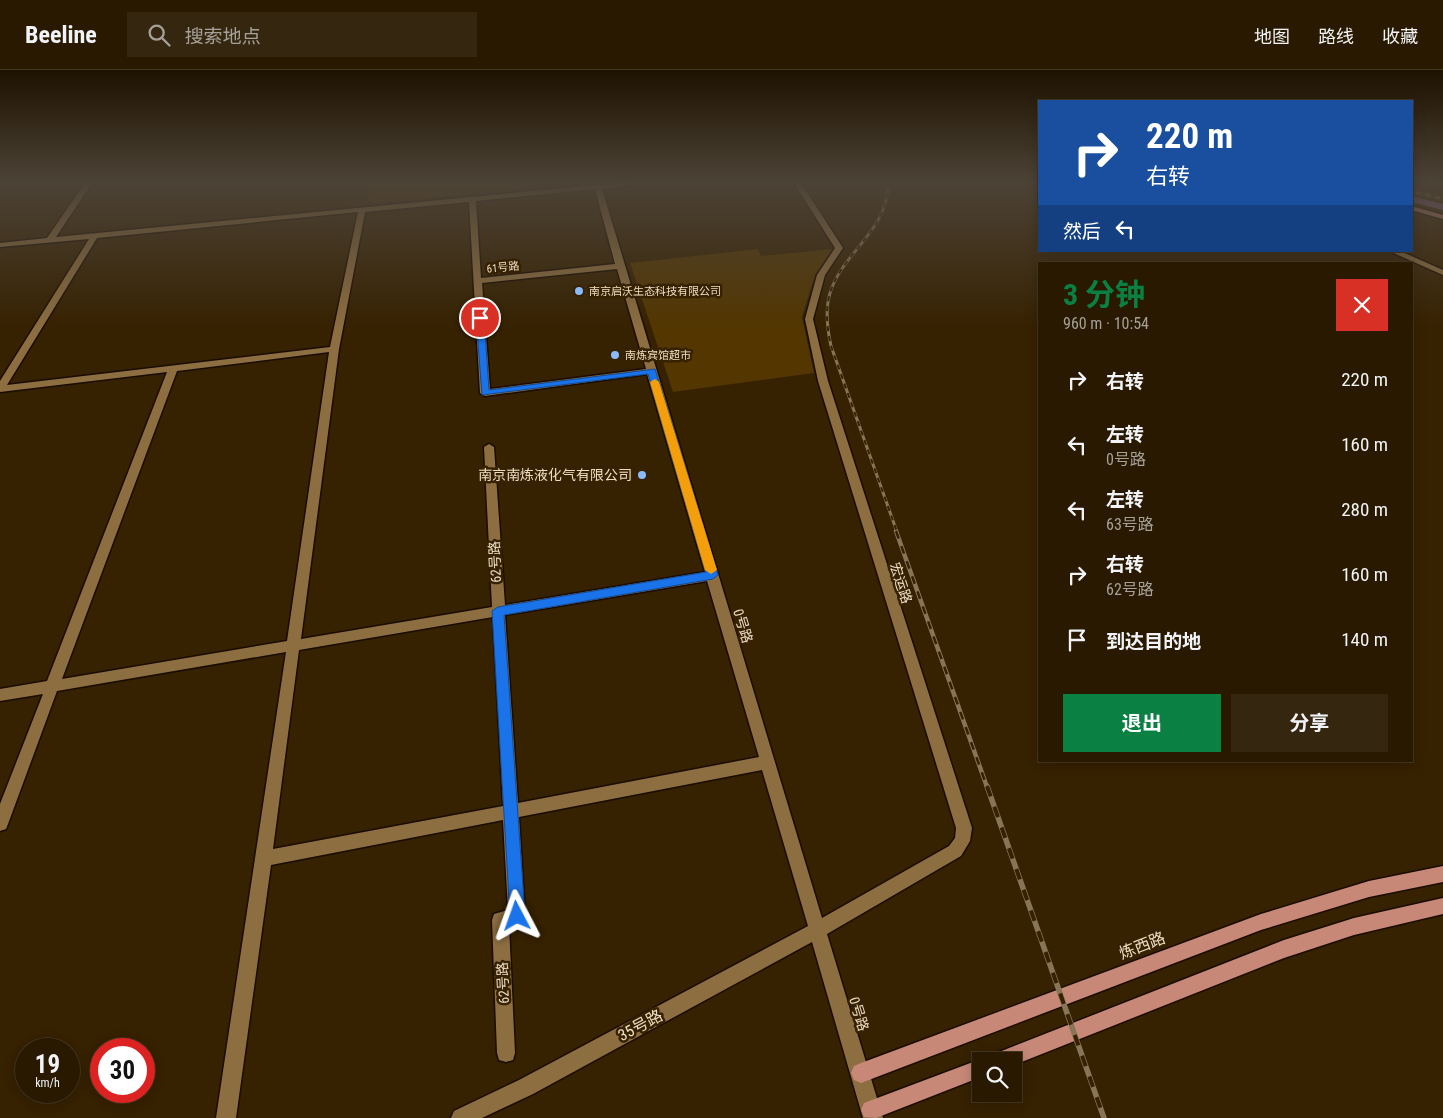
<!DOCTYPE html>
<html lang="zh">
<head>
<meta charset="utf-8">
<style>
  body { margin:0; font-family:"Roboto Condensed","Noto Sans SC",sans-serif; background:#34260f; color:#f1f3f6; height:100vh; display:flex; flex-direction:column; font-size:19px; white-space:nowrap }
  * { box-sizing:border-box; margin:0 }
  p { font-size:16px; color:#a5a099 }
  .icon { flex:none; width:28px; height:28px; fill:none; stroke:currentColor; stroke-width:2; stroke-linecap:round; stroke-linejoin:round }
  .map { position:relative; flex:1; overflow:hidden }
  .drawer { position:absolute; left:1038px; top:192px; width:375px; height:500px; display:flex; flex-direction:column; background:#281900; border-radius:0px; box-shadow:0 2px 12px #0003,0 0 0 1px #443822 }
  .drawer>* { flex:none }
  .top-card { position:absolute; left:1038px; top:30px; width:375px; height:152px; border-radius:0px; box-shadow:0 2px 12px #0003,0 0 0 1px #443822; background:#1a4fa0; color:#fff; overflow:hidden }
  .buttons { position:absolute; left:972px; top:982px; display:grid; gap:10px }
  .buttons a { display:grid; place-items:center; width:50px; height:50px; border-radius:0px; background:#281900; box-shadow:0 2px 12px #0003,0 0 0 1px #443822; font-size:25px }
  .speed { position:absolute; left:15px; top:968px; display:flex; gap:10px; font-size:25px; font-weight:700; text-align:center }
  .speed>* { display:grid; place-content:center; width:65px; height:65px; border-radius:50%; background:#281900; box-shadow:0 2px 12px #0003,0 0 0 1px #443822; line-height:1 }
  .speed small { font-size:12px; font-weight:400 }
  .speed .limit { border:8px solid #d22; background:#fff; color:#111 }
  .pin { position:absolute; display:grid; place-items:center; width:42px; height:42px; color:#fff; margin:-21px; border:2px solid #fff; border-radius:50%; box-shadow:0 1px 5px #0007 }
  .me { position:absolute; width:55px; margin:-28px; rotate:356deg; stroke-linejoin:round; filter:drop-shadow(0 0 4px #0008) }
  .turn { display:flex; align-items:center; gap:18px; height:105px; padding:0 25px; font-size:22px }
  .turn .icon { width:65px; height:65px; stroke-width:2.5 }
  .turn b { display:block; font-size:35px; line-height:42px }
  .then { display:flex; align-items:center; height:48px; padding:0 25px; background:#0003; gap:10px; font-size:19px }
  .round { display:grid; place-items:center; flex:none; width:52px; height:52px; border-radius:0px; background:#34260f }
  .overview { display:flex; align-items:center; justify-content:space-between; height:85px; padding:0 25px }
  h1 { font-size:30px; font-weight:700; line-height:38px; color:#0b8043 }
  .cta { display:flex; gap:10px; margin-top:auto; padding:10px 25px }
  .cta a { flex:1; height:58px; border-radius:0px; background:#0b8043; color:#fff; font-size:20px; font-weight:700; line-height:58px; text-align:center }
  .cta a+a { background:#34260f; color:#f1f3f6 }
  ul { padding:0; list-style:none }
  li { display:flex; align-items:center; gap:15px; height:65px; padding:0 25px }
  li div { flex:1 }
  li b { display:block; font-size:19px }
  li em { font-style:normal }
  header { display:flex; align-items:center; gap:30px; box-sizing:border-box; height:70px; padding:0 25px; background:#281900; border-bottom:1px solid #443822 }
  header strong { font-size:24px }
  nav { display:flex; gap:28px; margin-inline-start:auto; font-size:18px }
  .search { width:350px; height:45px; background:#34260f; display:flex; align-items:center; gap:12px; box-sizing:border-box; padding:0 18px; border-radius:0px; color:#a5a099; font-size:19px }
  .map>svg:first-child { display:block }
</style>
</head>
<body>
<header>
<strong>Beeline</strong>
<div class="search"><svg class="icon" aria-label="search" viewBox="0 0 24 24"><circle cx="10" cy="10" r="6"/><path d="M15 15l6 6"/></svg>搜索地点</div>
<nav><a>地图</a><a>路线</a><a>收藏</a></nav>
</header>
<div class="map">
<svg width="1443" height="1048" viewBox="0 0 1443 1048">
  <rect width="100%" height="100%" fill="#362100"/>
  <!-- green -->
  <g fill="#533600">
    <polygon points="371,113 534,113 535,118 373,133 368,131"/>
    <polygon points="758,179 761,186 833,179 815,205 802,247 814,303 673,322 630,193"/>
  </g>
  <g fill="none" stroke-linecap="round" stroke-linejoin="round">
    <!-- river -->
    <polygon fill="#8d639e" fill-rule="evenodd" points="1411,126 1443,134 1443,140 1411,132"/>
    <defs>
      <g id="minor">
        <path d="M85,113H92L56,167L616,113H642L602,119L822,848L949,776L955,768L956,758L818,311L805,249L817,205L835,178L794,113H801L843,178L825,205L813,249L828,311L972,758L970,771L961,786L827,864L883,1048H863L812,872L533,1024L482,1048H451L454,1041L519,1010L808,856L762,700L519,747L525,846L523,852L509,856L515,983L513,990L506,992L499,990L497,983L492,850L494,844L508,840L503,750L271,795L236,1048H216L286,582L57,621L8,754L6,759L0,761V734L43,624L0,631V619L47,611L167,302L0,322V311L89,169L0,177V173L47,168ZM595,119L615,194L481,208L476,131ZM469,132L480,323L485,326L647,304L705,502L505,535L494,377L489,374L484,377L492,537L301,569L339,279L365,142ZM358,142L330,277L7,315L97,168ZM617,199L646,299L490,319L482,213ZM329,282L287,571L62,609L177,301ZM707,511L759,687L518,733L505,545ZM493,547L503,736L273,779L299,580Z"/>
        <polygon points="1389,181 1400,181 1443,200 1443,205"/>
      </g>
      <g id="major">
        <polygon points="1411,136 1443,145 1443,149 1411,140"/>
        <polygon points="1443,796 1443,812 1369,827 1261,860 861,1013 854,1010 851,1003 854,996 861,993 1261,844 1369,811"/>
        <polygon points="1443,828 1443,844 1354,865 1284,888 1014,995 1014,991 990,991 992,984 999,982 1284,870 1354,848"/>
        <polygon points="981,989 988,991 981,991 981,1007 876,1048 864,1047 861,1040 864,1033"/>
      </g>
    </defs>
    <!-- minor casing -->
    <use href="#minor" stroke="#1a0c00" stroke-width="3"/>
    <!-- major casing -->
    <use href="#major" stroke="#1a0c00" stroke-width="3"/>
    <!-- minor -->
    <use href="#minor" fill="#8d6e41" fill-rule="evenodd"/>
    <!-- major -->
    <use href="#major" fill="#c78878" fill-rule="evenodd"/>
    <defs>
      <g id="rail-far2">
        <path d="M888,113C888,162 843,181 830,223C825,240 827,258 831,276L897,462"/>
        <polyline points="1411,121 1443,129"/>
      </g>
      <polyline id="rail-far1" points="896,461 987,717"/>
      <polyline id="rail" points="987,716 1104,1048"/>
    </defs>
    <!-- rail-far2 casing -->
    <use href="#rail-far2" stroke="#887558" stroke-width="3"/>
    <!-- rail-far1 casing -->
    <use href="#rail-far1" stroke="#887558" stroke-width="4.5"/>
    <!-- rail casing -->
    <use href="#rail" stroke="#887558" stroke-width="5.5"/>
    <!-- rail-far2 -->
    <use href="#rail-far2" stroke="#362100" stroke-width="2" stroke-dasharray="5" stroke-linecap="butt"/>
    <!-- rail-far1 -->
    <use href="#rail-far1" stroke="#362100" stroke-width="2.5" stroke-dasharray="8" stroke-linecap="butt"/>
    <!-- rail -->
    <use href="#rail" stroke="#362100" stroke-width="4" stroke-dasharray="11" stroke-linecap="butt"/>
  </g>
  <!-- sky -->
  <linearGradient id="sky" x2="0" y2="1"><stop stop-color="#1e1200"/><stop offset="0.43" stop-color="#4c4337"/><stop offset="1" stop-color="#4c4337" stop-opacity="0"/></linearGradient>
  <rect width="1443" height="260" fill="url(#sky)"/>
  <!-- route -->
  <polygon fill="#1a73e8" stroke="#114b97" points="480,246 484,248 489,320 655,299 718,505 713,509 504,545 525,846 523,852 517,854 512,852 510,846 492,541 498,537 706,502 648,304 482,325 476,248"/>
  <!-- slow -->
  <polygon fill="#f59e0b" points="655,309 659,312 717,500 711,504 705,500 650,312"/>
  <!-- markers -->
  <g fill="#89bafc" stroke="#362100" stroke-width="2">
    <circle cx="579" cy="221" r="5"/>
    <circle cx="615" cy="285" r="5"/>
    <circle cx="642" cy="405" r="5"/>
  </g>
  <g text-anchor="middle" stroke-width="5" stroke-linejoin="round" paint-order="stroke">
    <!-- far-street labels -->
    <g font-size="11" fill="#eddcc4" stroke="#362100">
      <text transform="translate(503 197) rotate(-6)" y="4">61号路</text>
    </g>
    <!-- far-poi labels -->
    <g font-size="11" fill="#eddcc4" stroke="#362100" text-anchor="start">
      <text x="589" y="225">南京启沃生态科技有限公司</text>
      <text x="625" y="289">南炼宾馆超市</text>
    </g>
    <!-- poi labels -->
    <g font-size="14" fill="#eddcc4" stroke="#362100" text-anchor="end">
      <text x="632" y="410">南京南炼液化气有限公司</text>
    </g>
    <!-- street labels -->
    <g font-size="14" fill="#eddcc4" stroke="#362100">
      <text transform="translate(495 492) rotate(-93)" y="5">62号路</text>
      <text transform="translate(901 513) rotate(72)" y="5">宏运路</text>
      <text transform="translate(743 556) rotate(73)" y="5">0号路</text>
      <text transform="translate(503 913) rotate(-93)" y="5">62号路</text>
      <text transform="translate(859 944) rotate(73)" y="5">0号路</text>
    </g>
    <!-- near-street labels -->
    <g font-size="16" fill="#eddcc4" stroke="#362100">
      <text transform="translate(1142 875) rotate(-21)" y="6">炼西路</text>
      <text transform="translate(640 955) rotate(-28)" y="6">35号路</text>
    </g>
  </g>
</svg>
<div class="buttons">
<a><svg class="icon" aria-label="search" viewBox="0 0 24 24"><circle cx="10" cy="10" r="6"/><path d="M15 15l6 6"/></svg></a>
</div>
<div class="speed"><div>19<small>km/h</small></div><div class="limit">30</div></div>
<div class="pin" style="left:480px;top:248px;background:#d93025"><svg class="icon" aria-label="arrive" viewBox="0 0 24 24"><path d="M6 21V4h12l-3 4 3 4H6"/></svg></div>
<svg class="me" style="left:517px;top:846px" viewBox="-20 -20 40 40"><path d="M0-17L14 15 0 8-14 15z" fill="#1a73e8" stroke="#fff" stroke-width="4"/></svg>
<div class="top-card">
<div class="turn"><svg class="icon" aria-label="right" viewBox="0 0 24 24"><path d="M7 20v-9h11M14 6l5 5-5 5"/></svg><div><b>220 m</b>右转</div></div>
<div class="then">然后<svg class="icon" aria-label="left" viewBox="0 0 24 24"><path d="M17 20v-9H6M10 6l-5 5 5 5"/></svg></div>
</div>
<section class="drawer">
<div class="overview"><div><h1>3 分钟</h1><p>960 m · 10:54</p></div><a class="round" style="background:#d93025;color:#fff"><svg class="icon" aria-label="close" viewBox="0 0 24 24"><path d="M6 6l12 12M18 6L6 18"/></svg></a></div>
<ul>
<li><svg class="icon" aria-label="right" viewBox="0 0 24 24"><path d="M7 20v-9h11M14 6l5 5-5 5"/></svg><div><b>右转</b></div><em>220 m</em></li>
<li><svg class="icon" aria-label="left" viewBox="0 0 24 24"><path d="M17 20v-9H6M10 6l-5 5 5 5"/></svg><div><b>左转</b><p>0号路</p></div><em>160 m</em></li>
<li><svg class="icon" aria-label="left" viewBox="0 0 24 24"><path d="M17 20v-9H6M10 6l-5 5 5 5"/></svg><div><b>左转</b><p>63号路</p></div><em>280 m</em></li>
<li><svg class="icon" aria-label="right" viewBox="0 0 24 24"><path d="M7 20v-9h11M14 6l5 5-5 5"/></svg><div><b>右转</b><p>62号路</p></div><em>160 m</em></li>
<li><svg class="icon" aria-label="arrive" viewBox="0 0 24 24"><path d="M6 21V4h12l-3 4 3 4H6"/></svg><div><b>到达目的地</b></div><em>140 m</em></li>
</ul>
<div class="cta"><a>退出</a><a>分享</a></div>
</section>
</div>
</body>
</html>
